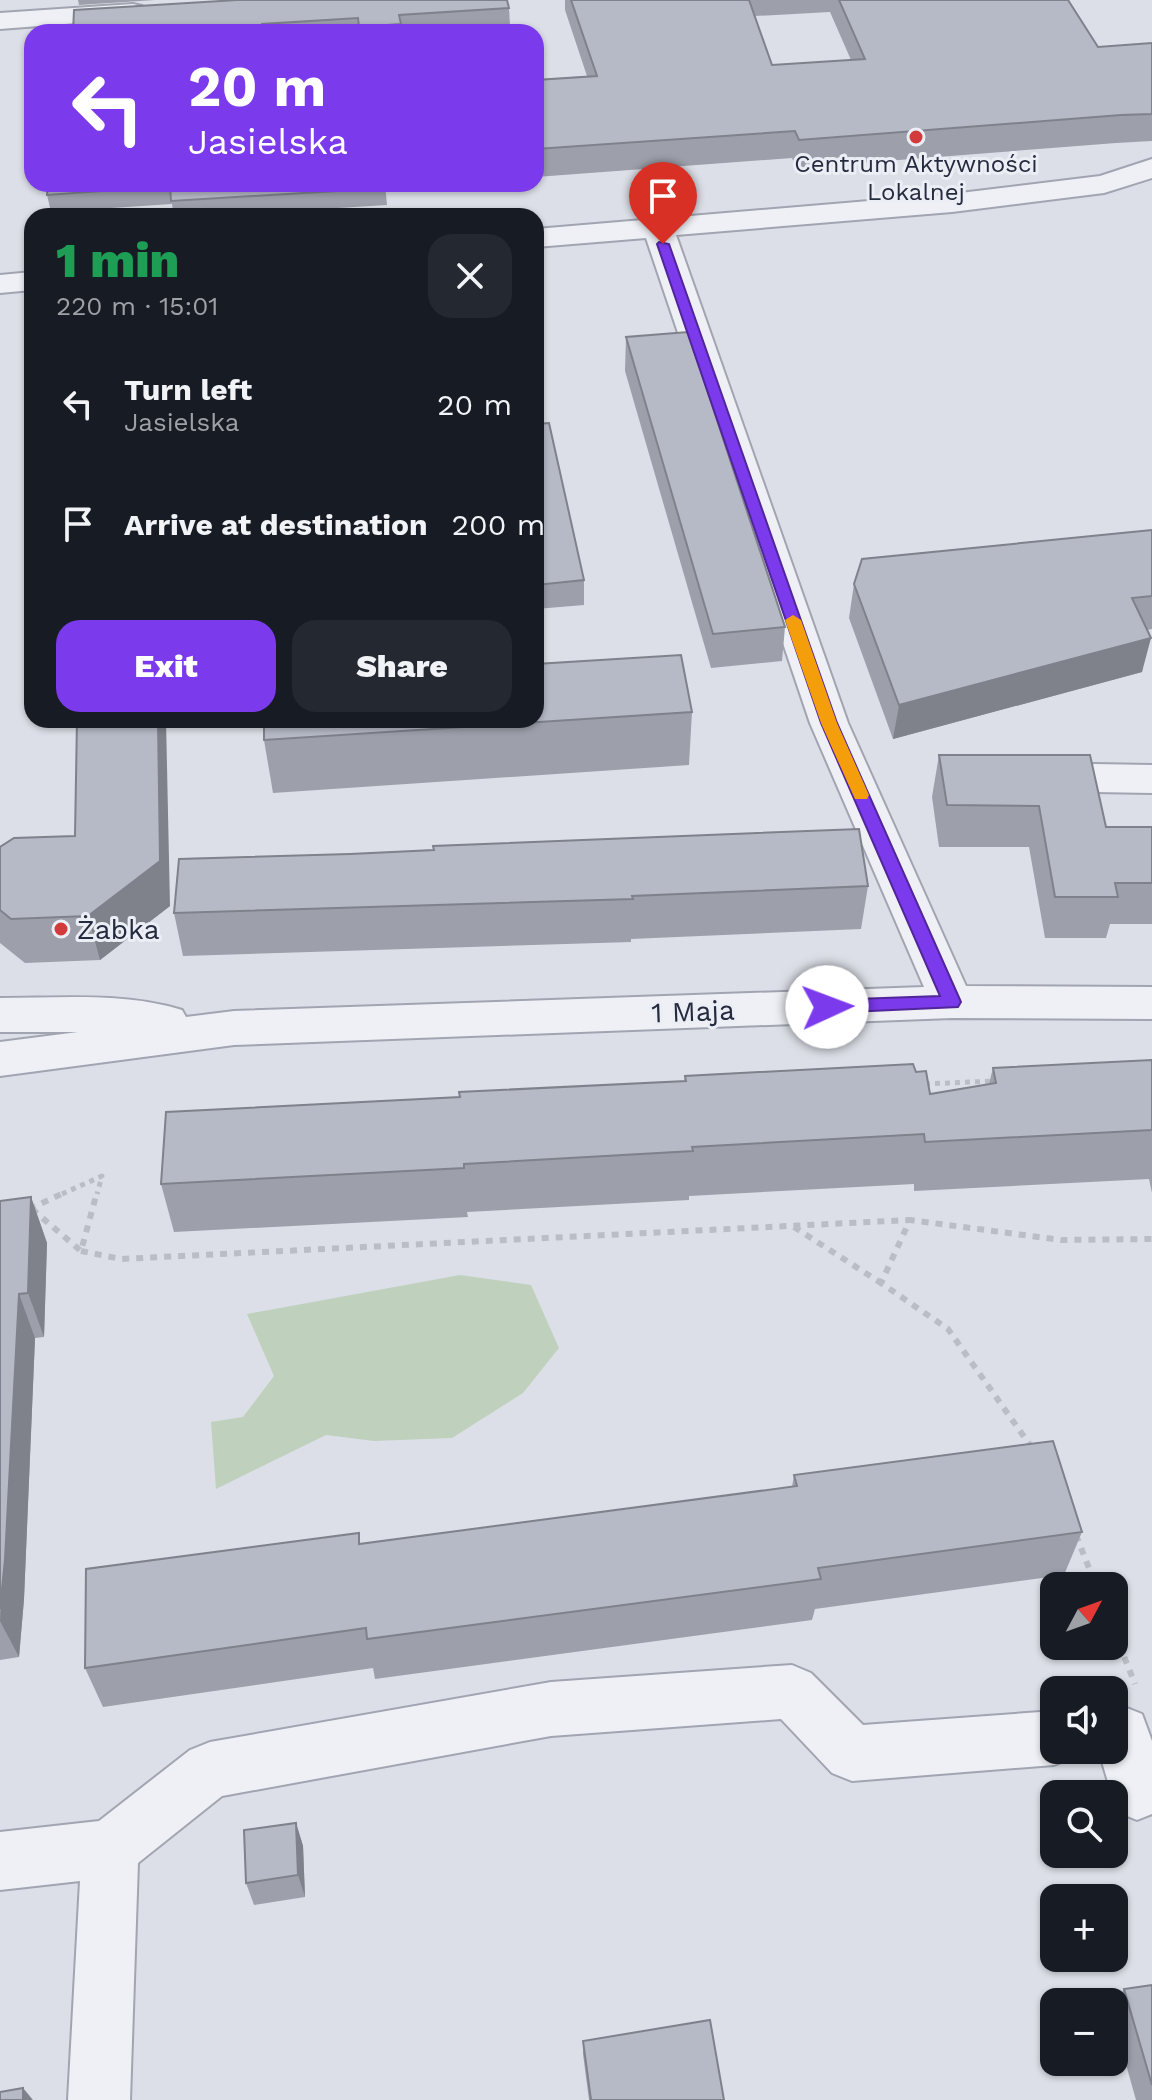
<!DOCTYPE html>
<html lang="en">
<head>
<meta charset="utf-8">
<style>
  body { margin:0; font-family:"Work Sans",sans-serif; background:#242831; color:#f1f3f6; height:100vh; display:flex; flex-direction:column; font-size:30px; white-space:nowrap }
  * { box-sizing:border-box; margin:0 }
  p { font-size:26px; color:#9ea1a6 }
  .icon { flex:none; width:44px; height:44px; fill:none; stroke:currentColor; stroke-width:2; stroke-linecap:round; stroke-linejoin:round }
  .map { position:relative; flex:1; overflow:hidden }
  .side { position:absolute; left:24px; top:208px; width:520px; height:520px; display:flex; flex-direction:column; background:#171b24; border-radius:24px; box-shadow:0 2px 6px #0004 }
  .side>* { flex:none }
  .guide { position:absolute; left:24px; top:24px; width:520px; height:168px; border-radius:24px; box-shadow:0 2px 6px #0004; background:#7c3aed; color:#fff; overflow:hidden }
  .needle { width:52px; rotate:49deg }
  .tools { position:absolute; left:1040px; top:1572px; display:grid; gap:16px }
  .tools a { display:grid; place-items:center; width:88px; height:88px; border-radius:16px; background:#171b24; box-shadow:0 2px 6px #0004; font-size:40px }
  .pin { position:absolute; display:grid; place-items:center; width:68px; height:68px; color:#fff; margin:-82px -34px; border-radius:50% 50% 50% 0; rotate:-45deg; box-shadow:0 0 8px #0007 }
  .pin .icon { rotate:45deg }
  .me { position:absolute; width:88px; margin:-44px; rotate:88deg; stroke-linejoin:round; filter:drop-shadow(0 0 6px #0008) }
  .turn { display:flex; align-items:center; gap:28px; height:168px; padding:0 32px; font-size:36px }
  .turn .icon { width:104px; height:104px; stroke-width:2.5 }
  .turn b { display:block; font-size:56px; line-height:68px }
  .round { display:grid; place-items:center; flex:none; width:84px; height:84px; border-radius:24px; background:#242831 }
  .summary { display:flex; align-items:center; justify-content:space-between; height:136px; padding:0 32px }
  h1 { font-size:48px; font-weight:800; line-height:60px; color:#1e9e55 }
  .action { display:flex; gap:16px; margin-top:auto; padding:16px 32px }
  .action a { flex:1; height:92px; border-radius:24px; background:#7c3aed; color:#fff; font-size:32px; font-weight:800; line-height:92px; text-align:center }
  .action a+a { background:#242831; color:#f1f3f6 }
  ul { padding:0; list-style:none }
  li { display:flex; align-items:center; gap:24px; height:120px; padding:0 32px }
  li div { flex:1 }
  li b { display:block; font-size:30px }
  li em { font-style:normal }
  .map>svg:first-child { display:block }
</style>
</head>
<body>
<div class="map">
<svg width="1152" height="2100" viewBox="0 0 1152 2100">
  <rect width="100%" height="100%" fill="#dcdfe7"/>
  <!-- green -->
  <polygon fill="#bfd1bd" points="460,1275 531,1285 559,1348 523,1393 452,1438 374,1441 326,1435 216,1489 211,1422 243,1417 274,1376 247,1314"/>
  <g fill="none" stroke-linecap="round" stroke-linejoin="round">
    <defs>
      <g id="minor">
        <polygon points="133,4 142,6 146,12 142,18 0,29 0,13"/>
        <path d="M1152,159V178L1104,193L952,212L676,235L848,723L966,986L1152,987V1019L952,1018L234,1045L0,1076V1042L78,1032H0V998C59,998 125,992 182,1010L186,1017L234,1011L924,987L810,723L646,238L536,247V229L952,194L1100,176Z"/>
        <polygon points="32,272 32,290 0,293 0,275"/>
        <polygon points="1094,764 1152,765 1152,793 1094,792 1080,788 1074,778 1080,768"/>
        <polygon points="792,1665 811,1673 863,1725 1054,1711 1054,1750 1077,1750 1074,1757 1054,1765 852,1781 832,1773 781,1719 551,1736 222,1796 138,1863 130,2100 68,2100 80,1881 0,1890 0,1832 99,1821 190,1750 210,1742 551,1682"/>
        <polygon points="1122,1706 1142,1714 1152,1741 1152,1814 1137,1820 1117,1812 1100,1755 1093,1750 1114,1750 1114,1707"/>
      </g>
    </defs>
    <!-- minor casing -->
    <use href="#minor" stroke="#a1a5b1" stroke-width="4"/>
    <!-- path-far1 -->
    <g stroke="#babdc5" stroke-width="5" stroke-dasharray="5 5" stroke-linecap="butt">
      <polyline points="925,1084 995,1081"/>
      <polyline points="62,1194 102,1176 97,1194"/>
    </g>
    <!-- path -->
    <g stroke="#babdc5" stroke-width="6" stroke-dasharray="7 7" stroke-linecap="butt">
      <polyline points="29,1209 66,1192"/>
      <polyline points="32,1209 81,1251 97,1192"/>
      <polyline points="794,1227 881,1283"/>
      <polyline points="81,1251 121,1259 910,1220"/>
      <polyline points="1032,1448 948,1329 881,1283 910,1220 1061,1240 1152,1239"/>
      <polyline points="1076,1535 1096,1586"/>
      <polyline points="1114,1631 1135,1684"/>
    </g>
    <!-- minor -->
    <use href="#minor" fill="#eff0f5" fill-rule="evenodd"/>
  </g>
  <!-- wall -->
  <g fill="#9da0ab" fill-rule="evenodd">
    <polygon points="78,0 155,0 79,5"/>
    <path d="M565,0H1068L1098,47L1152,43V141L1116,143L796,168L792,158L536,177V80L587,76L565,10ZM830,12L851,60L772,65L755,16Z"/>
    <polygon points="509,8 510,25 402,32 73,32"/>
    <polygon points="48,184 385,184 387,205 207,216 174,216 172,204 51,212 47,195"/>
    <polygon points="626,337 785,627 782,661 711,668 625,371"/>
    <polygon points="536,424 584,580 584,605 536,609"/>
    <polygon points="1152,530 1152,629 1147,630 1142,672 893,739 849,618 854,584"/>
    <polygon points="692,712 689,765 273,793 264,740"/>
    <polygon points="939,755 1106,827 1152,827 1152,924 1110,924 1106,938 1045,938 1029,847 939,847 932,797"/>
    <polygon points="75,836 170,906 100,960 25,963 0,943 0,847"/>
    <polygon points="868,886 861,929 631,939 631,942 183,956 174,913"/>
    <polygon points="1152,1060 1152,1193 1149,1179 914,1191 914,1184 689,1196 689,1200 467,1212 468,1217 174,1232 161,1184 460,1097 684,1081 685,1076 916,1072 930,1094 989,1084 993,1068"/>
    <polygon points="31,1197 47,1243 44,1337 35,1338 24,1599 19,1657 0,1660 0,1201"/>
    <polygon points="794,1475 1082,1532 1064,1575 815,1609 812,1620 375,1679 373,1668 103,1707 85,1668 361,1544 792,1487"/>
    <polygon points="296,1823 303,1846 305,1897 254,1905 246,1883"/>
    <polygon points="1152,1985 1152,2100 1136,2100 1114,2022 1114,2004 1124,1989"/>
    <polygon points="583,2041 724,2100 589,2100 583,2054"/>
  </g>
  <!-- shaded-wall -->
  <g fill="#7f828b">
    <polygon points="1151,638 1142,672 893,739 899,705"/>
    <polygon points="158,720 166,720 170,906 100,960 88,916"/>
    <polygon points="31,1197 47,1243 44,1337 28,1293"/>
    <polygon points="19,1294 35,1338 24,1599 19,1657 0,1621"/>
    <polygon points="296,1823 303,1846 305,1897 298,1875"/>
    <polygon points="23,2088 33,2100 23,2100"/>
  </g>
  <!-- building -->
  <g fill="#b6bac7" stroke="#7f828b" stroke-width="2">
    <polygon points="237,0 507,0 509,8 399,15 401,24 359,27 358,18 262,24 262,32 195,32 195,27 125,32 73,32 74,10"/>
    <polygon points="571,0 749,0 772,65 865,59 839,0 1068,0 1098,47 1152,43 1152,114 1121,115 799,140 795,131 536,149 536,80 597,76"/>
    <polygon points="48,184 385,184 386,188 171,201 170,186 47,195"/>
    <polygon points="688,332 785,627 713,634 626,337"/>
    <polygon points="549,423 584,580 536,585 536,424"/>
    <polygon points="1152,530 1152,596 1132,598 1151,638 899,705 854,584 862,559"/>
    <polygon points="681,655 692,712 264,740 264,720 536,720 536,664"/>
    <polygon points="77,720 158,720 160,861 88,916 11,919 0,910 0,847 14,838 75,836"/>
    <polygon points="939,755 1090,755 1106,827 1152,827 1152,883 1115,883 1118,897 1055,897 1039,806 947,805"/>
    <polygon points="859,829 868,886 632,896 633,899 174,913 179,859 350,854 434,850 433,846"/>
    <polygon points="1152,1060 1152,1130 925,1142 924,1134 692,1147 693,1151 464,1164 464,1168 161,1184 166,1112 460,1097 459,1092 686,1081 685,1076 913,1064 916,1072 926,1071 930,1094 996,1083 993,1068"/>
    <polygon points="31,1197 28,1293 19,1294 5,1559 0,1609 0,1201"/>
    <polygon points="1053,1441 1082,1532 818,1568 821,1579 367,1639 366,1628 85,1668 86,1569 359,1533 359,1544 797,1486 794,1475"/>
    <polygon points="296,1823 298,1875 246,1883 244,1830"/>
    <polygon points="1152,1985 1152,2085 1124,1989"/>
    <polygon points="710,2020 724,2100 591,2100 583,2041"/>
    <polygon points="23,2088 23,2100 0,2100 0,2092"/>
  </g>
  <!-- route -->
  <polygon fill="#7c3aed" stroke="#51269a" stroke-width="2" points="659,242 669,244 837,723 961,1002 958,1007 827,1013 818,1007 827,1000 940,996 821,723 657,244"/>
  <!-- slow -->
  <polygon fill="#f59e0b" points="793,615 801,620 837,723 869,795 867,799 855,799 821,723 785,620"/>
  <!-- markers -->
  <g fill="#d23b3c" stroke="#eceef5" stroke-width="3">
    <circle cx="916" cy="137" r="8"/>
    <circle cx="61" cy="929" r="8"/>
  </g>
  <g text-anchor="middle" stroke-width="6" stroke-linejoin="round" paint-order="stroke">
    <!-- far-poi labels -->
    <g font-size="24" fill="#252b3e" stroke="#eceef5">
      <text x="916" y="172">Centrum Aktywności<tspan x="916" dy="28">Lokalnej</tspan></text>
    </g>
    <!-- poi labels -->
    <g font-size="28" fill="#252b3e" stroke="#eceef5" text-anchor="start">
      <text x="77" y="939">Żabka</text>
    </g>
    <!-- street labels -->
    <g font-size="28" fill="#252b3e" stroke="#eceef5">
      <text transform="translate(693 1011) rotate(-2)" y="10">1 Maja</text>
    </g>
  </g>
</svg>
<div class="tools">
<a><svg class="needle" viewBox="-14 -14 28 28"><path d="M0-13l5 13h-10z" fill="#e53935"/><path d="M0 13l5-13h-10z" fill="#9ea1a6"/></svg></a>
<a><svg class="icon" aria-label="sound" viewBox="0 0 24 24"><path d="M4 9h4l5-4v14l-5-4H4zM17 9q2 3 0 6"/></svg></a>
<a><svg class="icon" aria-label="search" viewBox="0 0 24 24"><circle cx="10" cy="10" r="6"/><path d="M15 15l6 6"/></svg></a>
<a>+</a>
<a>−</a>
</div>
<div class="pin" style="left:663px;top:244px;background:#d93025"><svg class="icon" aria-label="arrive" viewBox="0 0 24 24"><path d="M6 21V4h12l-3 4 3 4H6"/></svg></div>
<svg class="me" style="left:827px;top:1007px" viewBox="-20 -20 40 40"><circle r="19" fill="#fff"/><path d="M0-13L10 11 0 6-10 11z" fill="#7c3aed"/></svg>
<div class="guide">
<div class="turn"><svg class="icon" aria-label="left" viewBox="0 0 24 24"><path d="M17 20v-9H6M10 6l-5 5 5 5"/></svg><div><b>20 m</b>Jasielska</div></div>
</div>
<section class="side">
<div class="summary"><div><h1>1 min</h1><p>220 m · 15:01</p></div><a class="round"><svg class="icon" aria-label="close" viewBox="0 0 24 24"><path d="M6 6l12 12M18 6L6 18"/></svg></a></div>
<ul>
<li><svg class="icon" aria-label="left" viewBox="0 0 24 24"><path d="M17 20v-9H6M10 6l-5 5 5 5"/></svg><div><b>Turn left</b><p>Jasielska</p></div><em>20 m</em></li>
<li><svg class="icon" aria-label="arrive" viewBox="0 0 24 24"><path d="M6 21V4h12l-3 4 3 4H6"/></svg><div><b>Arrive at destination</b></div><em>200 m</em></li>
</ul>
<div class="action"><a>Exit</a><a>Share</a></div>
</section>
</div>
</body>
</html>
